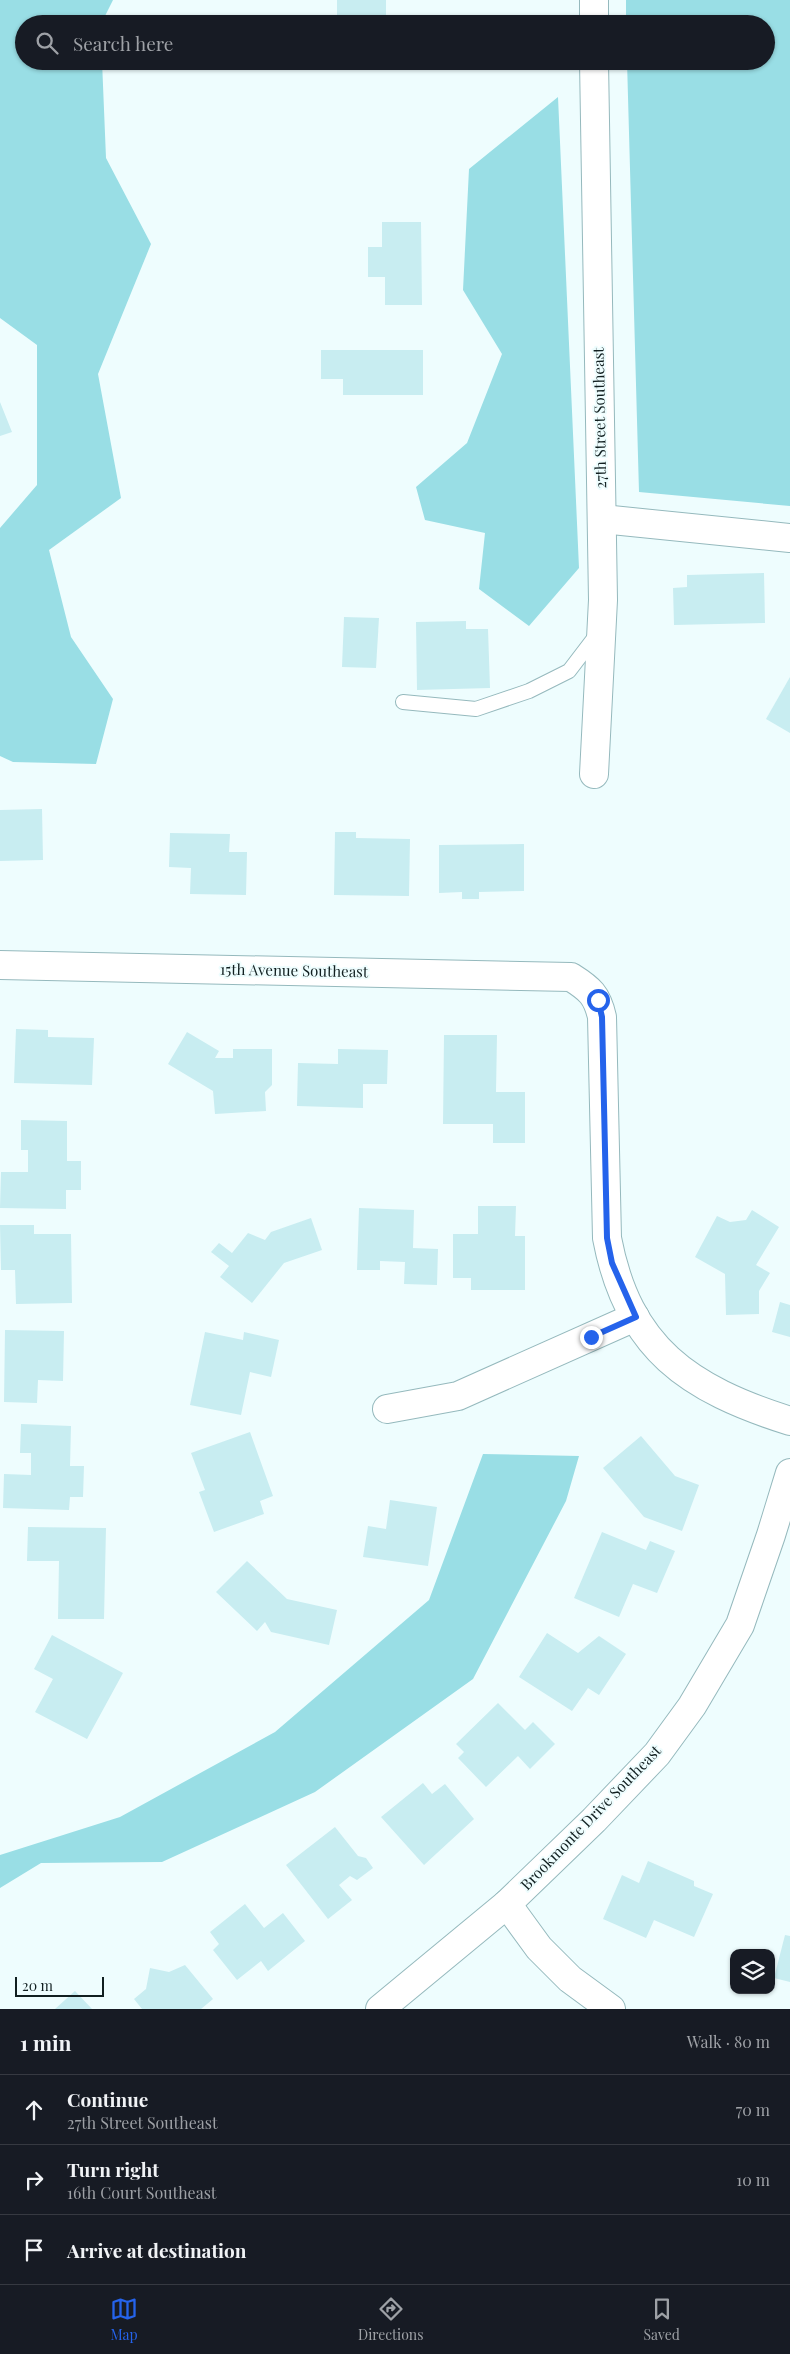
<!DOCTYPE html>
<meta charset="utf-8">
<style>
:root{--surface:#171b24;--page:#20242c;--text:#f1f3f6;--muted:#9ea1a6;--line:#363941;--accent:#2563eb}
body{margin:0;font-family:"Playfair Display",serif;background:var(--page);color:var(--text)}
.controls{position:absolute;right:15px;bottom:15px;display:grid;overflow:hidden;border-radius:10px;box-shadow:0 1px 4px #0004}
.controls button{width:45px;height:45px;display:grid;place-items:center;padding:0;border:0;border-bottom:1px solid var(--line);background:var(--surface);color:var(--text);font:25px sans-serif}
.scale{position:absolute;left:15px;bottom:12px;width:89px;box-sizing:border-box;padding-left:5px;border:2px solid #111f20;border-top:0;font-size:14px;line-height:18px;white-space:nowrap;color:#111f20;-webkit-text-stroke:4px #eefdfe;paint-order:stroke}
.stop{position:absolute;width:15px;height:15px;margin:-11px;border:4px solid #2563eb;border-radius:50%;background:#fff}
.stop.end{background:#2563eb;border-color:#fff;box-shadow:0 1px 5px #0008}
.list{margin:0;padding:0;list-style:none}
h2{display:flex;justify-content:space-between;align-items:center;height:65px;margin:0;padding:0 20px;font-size:21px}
h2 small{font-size:16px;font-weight:400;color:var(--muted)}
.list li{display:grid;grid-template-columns:32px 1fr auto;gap:15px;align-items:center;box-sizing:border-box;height:70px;padding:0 20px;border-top:1px solid var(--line)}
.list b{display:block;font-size:19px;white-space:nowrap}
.list p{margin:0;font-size:16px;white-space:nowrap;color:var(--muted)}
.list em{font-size:16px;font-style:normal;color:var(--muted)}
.icon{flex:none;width:28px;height:28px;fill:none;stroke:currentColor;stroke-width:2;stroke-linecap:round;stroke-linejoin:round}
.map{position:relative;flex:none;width:790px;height:2009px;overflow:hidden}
.search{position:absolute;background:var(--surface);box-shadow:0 1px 4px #0004;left:15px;right:15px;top:15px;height:55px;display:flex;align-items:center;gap:12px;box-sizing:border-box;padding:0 18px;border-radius:28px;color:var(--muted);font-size:19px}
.sheet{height:275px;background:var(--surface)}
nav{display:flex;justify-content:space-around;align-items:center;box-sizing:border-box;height:70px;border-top:1px solid var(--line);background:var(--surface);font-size:14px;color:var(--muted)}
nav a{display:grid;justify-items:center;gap:2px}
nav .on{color:var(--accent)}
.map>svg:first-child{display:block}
</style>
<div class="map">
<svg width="790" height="2009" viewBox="0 0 790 2009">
<rect width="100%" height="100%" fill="#eefdfe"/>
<g fill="#99dee5">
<polygon points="0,0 113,0 101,24 24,24 24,61 102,61 106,158 151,244 98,374 121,498 49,550 71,637 113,699 96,764 13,762 0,756 0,528 37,485 37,345 0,318"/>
<polygon points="626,0 790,0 790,506 639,492 627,61 766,61 766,24 626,24"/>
<polygon points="558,97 579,568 529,626 479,589 485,533 425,520 416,487 467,443 502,354 463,290 469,169"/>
<polygon points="483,1454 579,1456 566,1501 473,1679 315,1792 162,1862 41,1863 0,1888 0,1855 120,1817 275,1732 429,1600"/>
</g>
<g fill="#c8edf1">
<rect x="337" y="0" width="49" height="15"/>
<polygon points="491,61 531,61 531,64 490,64"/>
<polygon points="382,222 421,222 422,305 385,305 385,277 368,277 368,247 382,247"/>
<polygon points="321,350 423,350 423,395 343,395 343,379 321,379"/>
<polygon points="0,402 12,432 0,436"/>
<polygon points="764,573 765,623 674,625 673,588 687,587 687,575"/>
<polygon points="344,617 379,618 376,668 342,667"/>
<polygon points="466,621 466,629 488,629 490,688 417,690 416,622"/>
<polygon points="790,677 790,733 766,719"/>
<polygon points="42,809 43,860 0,861 0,810"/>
<polygon points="335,832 356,832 356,838 410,839 409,896 334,895"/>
<polygon points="170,833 230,834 229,852 247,852 246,895 190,894 191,868 169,867"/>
<polygon points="524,844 524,891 479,892 479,899 462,899 462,892 439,893 439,845"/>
<polygon points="16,1029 48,1030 48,1037 94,1038 92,1085 14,1083"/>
<polygon points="187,1032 219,1051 215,1058 233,1058 233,1049 272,1049 272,1085 265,1092 266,1111 215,1114 213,1091 168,1064"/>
<polygon points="444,1035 497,1035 496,1092 525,1092 525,1143 493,1143 493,1124 443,1124"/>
<polygon points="338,1049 388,1050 387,1084 363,1084 363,1108 297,1106 298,1063 338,1064"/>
<polygon points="21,1120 67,1121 67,1161 81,1161 81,1190 66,1190 66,1209 0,1208 1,1172 28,1172 28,1150 21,1150"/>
<polygon points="478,1206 516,1206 515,1236 525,1236 525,1290 471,1290 471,1278 453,1278 453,1234 478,1234"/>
<polygon points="359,1208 414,1210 413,1248 438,1249 437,1285 404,1284 405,1262 380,1261 380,1270 357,1270"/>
<polygon points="752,1210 779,1227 756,1265 770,1273 759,1291 759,1314 726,1315 725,1274 695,1257 717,1216 730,1222 746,1220"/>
<polygon points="311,1218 322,1250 284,1263 252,1303 220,1277 229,1266 211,1252 219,1243 232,1253 248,1233 265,1240 271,1232"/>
<polygon points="0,1225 34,1225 34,1234 71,1234 72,1303 16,1304 15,1270 1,1270"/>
<polygon points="780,1302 790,1305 790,1337 772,1332"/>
<polygon points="5,1330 64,1331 63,1381 38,1380 37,1403 4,1402"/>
<polygon points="205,1332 243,1340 244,1332 279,1340 271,1377 250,1372 241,1415 190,1405"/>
<polygon points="21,1424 71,1426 70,1466 84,1466 83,1497 70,1497 69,1510 3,1508 4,1474 31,1475 31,1453 20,1453"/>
<polygon points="250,1432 273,1496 260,1501 264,1514 214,1532 199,1492 205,1490 191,1453"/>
<polygon points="641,1436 675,1476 699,1485 682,1531 644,1517 603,1468"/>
<polygon points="390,1500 437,1507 428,1566 363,1557 368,1526 386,1529"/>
<polygon points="28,1527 106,1528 104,1619 58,1619 59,1561 27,1561"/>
<polygon points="602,1532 646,1550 650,1541 675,1551 657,1593 633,1584 619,1617 574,1598"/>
<polygon points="247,1561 287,1599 337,1610 329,1645 271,1632 265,1622 257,1631 216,1592"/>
<polygon points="547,1633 578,1653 599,1636 626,1654 599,1695 588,1688 572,1711 519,1677"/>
<polygon points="52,1635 123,1673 87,1739 35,1712 53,1679 34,1669"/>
<polygon points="498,1703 525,1730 533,1722 555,1744 530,1769 518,1756 486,1787 458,1758 464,1752 456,1744"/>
<polygon points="423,1783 432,1794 445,1784 474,1819 424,1865 381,1817"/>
<polygon points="335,1827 358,1856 366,1858 373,1868 357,1880 350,1876 339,1885 352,1900 328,1919 286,1865"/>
<polygon points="648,1861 694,1881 694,1886 713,1894 694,1937 654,1920 646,1938 603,1919 622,1875 639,1883"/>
<polygon points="245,1904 264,1928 283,1913 305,1941 268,1971 261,1961 237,1980 213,1950 219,1944 210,1932"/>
<polygon points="785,1935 790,1936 790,1982 774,1978"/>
<polygon points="185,1965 213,1999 201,2009 142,2009 134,1999 146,1989 150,1968 169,1972"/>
<polygon points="75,1991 92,2009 55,2009"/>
</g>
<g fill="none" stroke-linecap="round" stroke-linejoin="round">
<defs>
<polyline id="lane" points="403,702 476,709 529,691 569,671 598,633"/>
<g id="street">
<polyline points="594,0 594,24"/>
<polyline points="602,519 790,538"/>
<polyline points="594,774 603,600 594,61"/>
<path d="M0,965L571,977C590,989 597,995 602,1017L607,1238C628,1349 689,1389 790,1421"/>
<polyline points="387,1409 458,1396 635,1317"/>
<polyline points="507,1904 539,1948 570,1979 611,2009"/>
<polyline points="380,2009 507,1904 594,1820 657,1754 692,1706 740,1625 771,1535 790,1473"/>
</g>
</defs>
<use href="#lane" stroke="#95b9bd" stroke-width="16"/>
<use href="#street" stroke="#95b9bd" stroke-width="30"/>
<use href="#lane" stroke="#fff" stroke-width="14"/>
<use href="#street" stroke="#fff" stroke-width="28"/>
</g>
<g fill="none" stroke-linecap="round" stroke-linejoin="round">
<polyline stroke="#2563eb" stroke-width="6" points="591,1337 636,1317 612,1263 607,1238 602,1017 598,1000"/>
</g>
<g text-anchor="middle" stroke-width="4" stroke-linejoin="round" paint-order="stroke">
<g font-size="15" fill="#111f20" stroke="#eefdfe">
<text transform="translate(600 418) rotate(-91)" y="5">27th Street Southeast</text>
<text transform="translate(294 971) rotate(1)" y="5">15th Avenue Southeast</text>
<text transform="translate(591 1818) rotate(-46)" y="5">Brookmonte Drive Southeast</text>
</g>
</g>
</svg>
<div class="controls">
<button><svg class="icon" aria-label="layers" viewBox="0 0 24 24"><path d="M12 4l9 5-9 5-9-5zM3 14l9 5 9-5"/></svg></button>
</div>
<div class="scale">20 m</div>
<div class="stop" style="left:598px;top:1000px"></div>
<div class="stop end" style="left:591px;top:1337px"></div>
<div class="search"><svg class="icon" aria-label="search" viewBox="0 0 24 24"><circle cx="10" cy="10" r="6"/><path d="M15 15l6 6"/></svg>Search here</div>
</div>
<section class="sheet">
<h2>1 min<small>Walk · 80 m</small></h2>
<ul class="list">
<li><svg class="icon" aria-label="ahead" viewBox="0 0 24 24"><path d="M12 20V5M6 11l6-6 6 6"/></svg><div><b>Continue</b><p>27th Street Southeast</p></div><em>70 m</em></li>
<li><svg class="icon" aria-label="right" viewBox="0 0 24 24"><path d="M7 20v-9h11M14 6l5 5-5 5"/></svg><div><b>Turn right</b><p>16th Court Southeast</p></div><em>10 m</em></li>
<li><svg class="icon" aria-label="arrive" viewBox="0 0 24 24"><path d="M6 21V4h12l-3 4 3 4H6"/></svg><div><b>Arrive at destination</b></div></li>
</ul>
</section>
<nav>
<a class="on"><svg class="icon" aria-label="map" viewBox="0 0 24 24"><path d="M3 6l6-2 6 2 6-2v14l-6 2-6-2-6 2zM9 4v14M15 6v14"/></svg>Map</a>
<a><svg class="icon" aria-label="directions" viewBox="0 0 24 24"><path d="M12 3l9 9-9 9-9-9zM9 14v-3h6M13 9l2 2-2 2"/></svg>Directions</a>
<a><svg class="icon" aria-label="saved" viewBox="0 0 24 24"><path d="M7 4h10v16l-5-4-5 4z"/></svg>Saved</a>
</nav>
